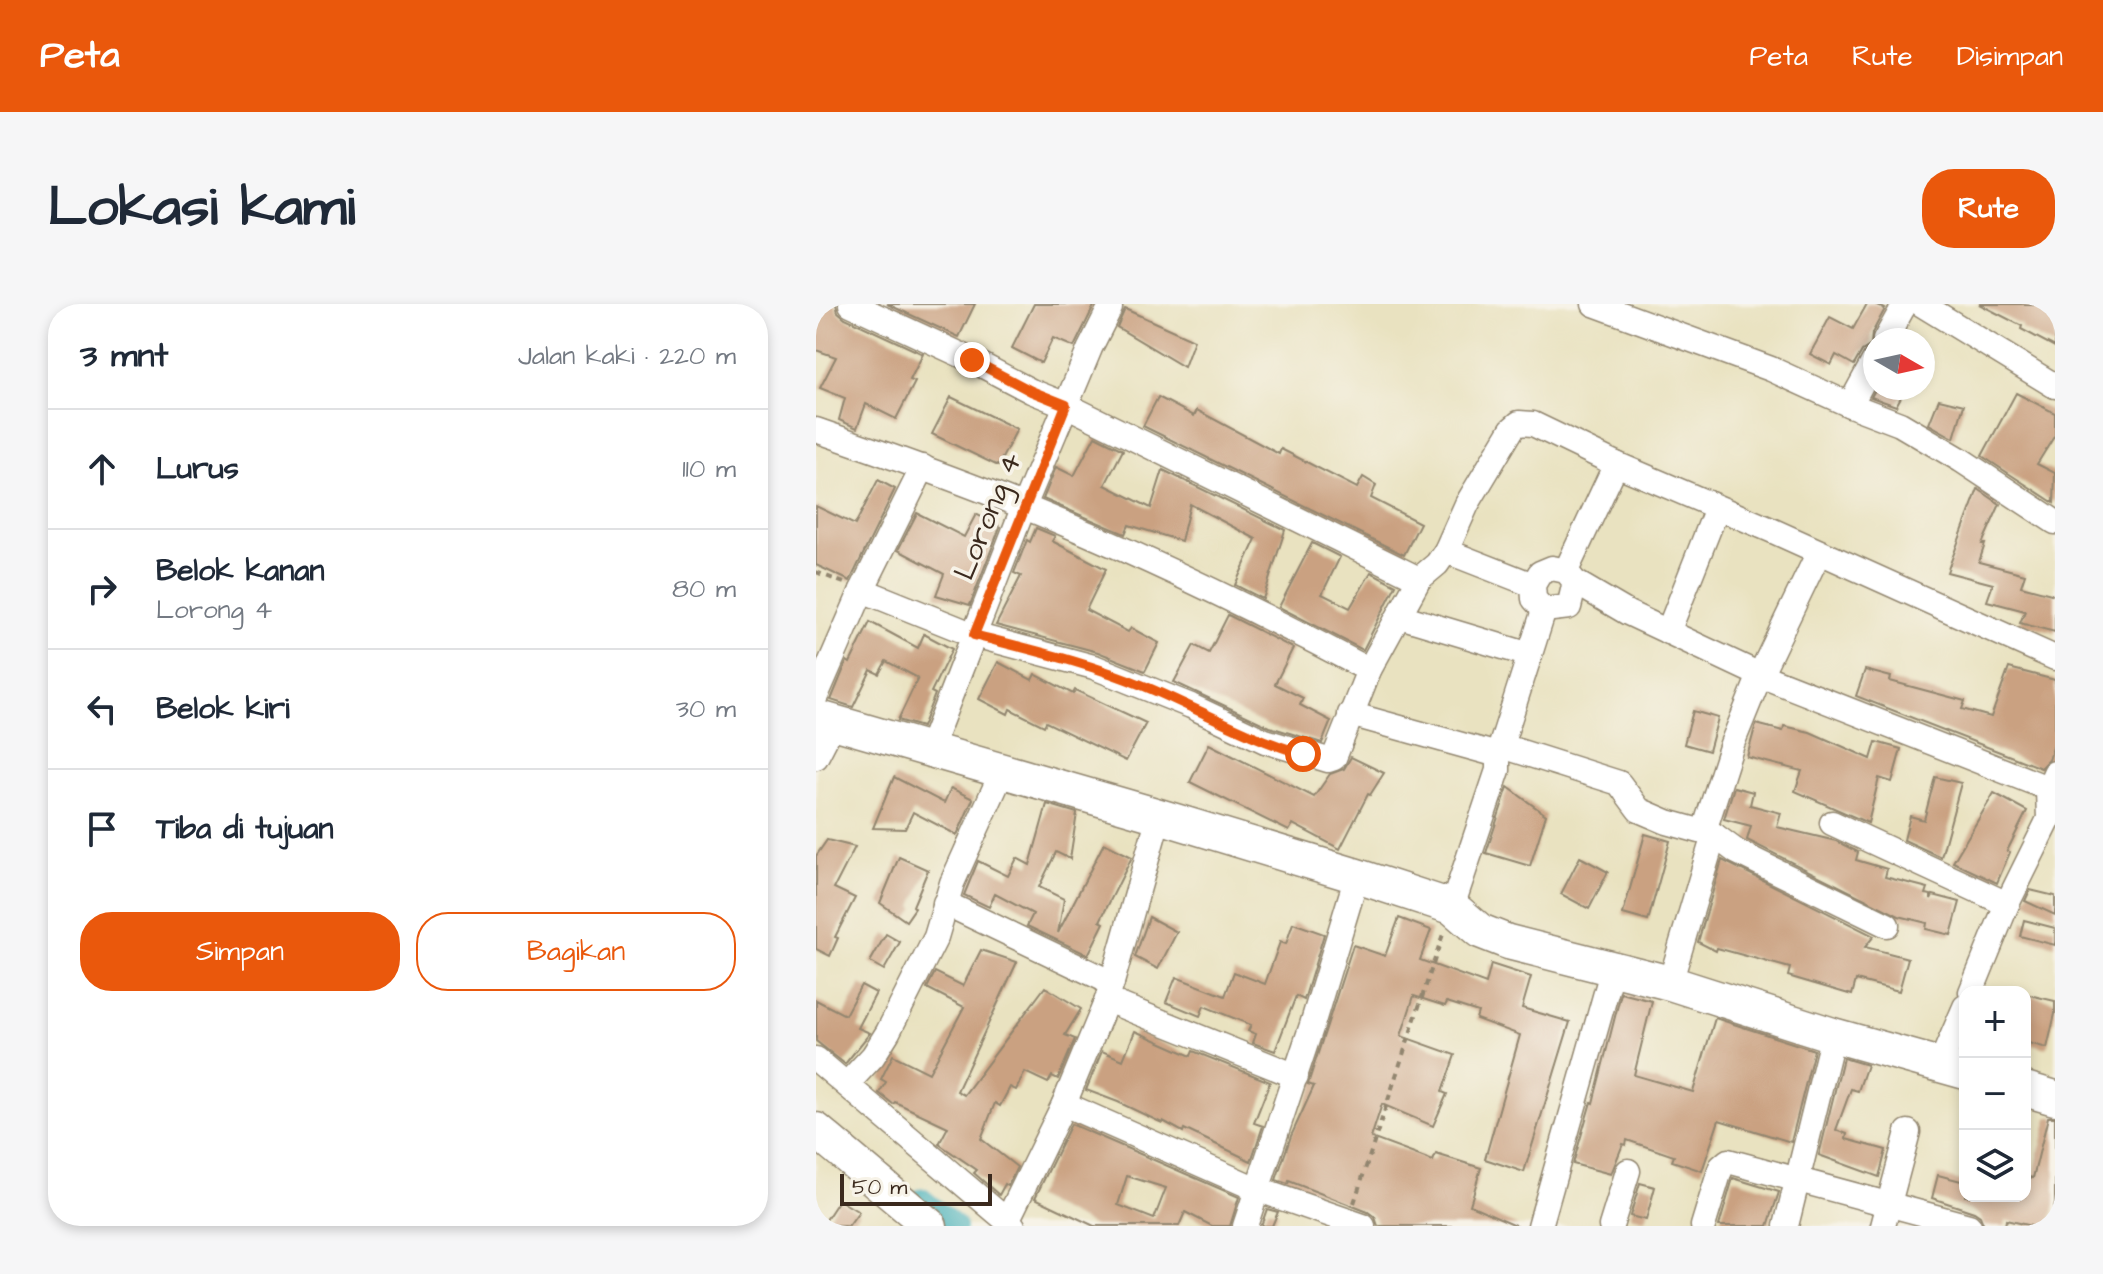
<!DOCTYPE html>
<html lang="id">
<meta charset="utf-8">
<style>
:root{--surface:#fff;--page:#f6f6f7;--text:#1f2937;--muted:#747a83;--line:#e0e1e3;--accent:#ea580c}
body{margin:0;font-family:"Architects Daughter",sans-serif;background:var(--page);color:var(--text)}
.controls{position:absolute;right:24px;bottom:24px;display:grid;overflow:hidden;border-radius:16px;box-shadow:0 4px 12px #0003}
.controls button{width:72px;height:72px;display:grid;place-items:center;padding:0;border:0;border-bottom:2px solid var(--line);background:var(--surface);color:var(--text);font:40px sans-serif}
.compass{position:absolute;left:1047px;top:24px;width:72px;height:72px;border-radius:50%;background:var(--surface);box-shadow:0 4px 12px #0003;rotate:99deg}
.scale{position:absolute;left:24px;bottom:20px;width:152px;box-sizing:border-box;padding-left:8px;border:4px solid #3b2a1e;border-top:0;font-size:22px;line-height:28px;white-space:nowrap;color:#3b2a1e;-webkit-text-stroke:6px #f7f3e8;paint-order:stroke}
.stop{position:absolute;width:24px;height:24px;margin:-18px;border:6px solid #ea580c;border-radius:50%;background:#fff}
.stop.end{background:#ea580c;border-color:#fff;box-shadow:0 2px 8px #0008}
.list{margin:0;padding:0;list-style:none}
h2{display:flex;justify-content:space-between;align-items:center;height:104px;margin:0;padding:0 32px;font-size:34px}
h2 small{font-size:26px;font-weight:400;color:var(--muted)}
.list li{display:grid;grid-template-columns:52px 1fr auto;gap:24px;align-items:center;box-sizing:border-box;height:120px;padding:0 32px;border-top:2px solid var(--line)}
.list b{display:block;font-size:30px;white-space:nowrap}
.list p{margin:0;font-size:26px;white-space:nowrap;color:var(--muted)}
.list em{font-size:26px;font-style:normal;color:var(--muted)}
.actions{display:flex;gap:16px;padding:24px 32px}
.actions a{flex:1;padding:18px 0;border:2px solid var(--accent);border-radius:32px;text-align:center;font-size:28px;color:var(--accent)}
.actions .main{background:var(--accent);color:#fff}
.icon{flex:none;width:44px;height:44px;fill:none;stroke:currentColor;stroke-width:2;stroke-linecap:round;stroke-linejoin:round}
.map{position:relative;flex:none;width:1239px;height:922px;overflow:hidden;border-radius:32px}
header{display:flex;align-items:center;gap:48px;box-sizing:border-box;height:112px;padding:0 40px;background:var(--accent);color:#fff}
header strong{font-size:38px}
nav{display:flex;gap:44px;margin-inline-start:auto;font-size:28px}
.intro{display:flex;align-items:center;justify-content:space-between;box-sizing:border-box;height:192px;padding:0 48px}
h1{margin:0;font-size:56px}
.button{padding:20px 36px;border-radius:32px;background:var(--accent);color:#fff;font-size:28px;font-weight:700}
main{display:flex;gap:48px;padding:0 48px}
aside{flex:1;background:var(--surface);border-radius:32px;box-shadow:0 4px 12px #0003}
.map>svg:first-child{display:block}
</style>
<header>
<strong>Peta</strong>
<nav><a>Peta</a><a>Rute</a><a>Disimpan</a></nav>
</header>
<div class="intro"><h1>Lokasi kami</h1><a class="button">Rute</a></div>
<main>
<aside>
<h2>3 mnt<small>Jalan kaki · 220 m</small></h2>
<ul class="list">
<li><svg class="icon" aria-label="ahead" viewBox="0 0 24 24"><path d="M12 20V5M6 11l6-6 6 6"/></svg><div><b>Lurus</b></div><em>110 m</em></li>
<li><svg class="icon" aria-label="right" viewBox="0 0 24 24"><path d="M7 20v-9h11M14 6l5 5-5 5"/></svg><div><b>Belok kanan</b><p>Lorong 4</p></div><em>80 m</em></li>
<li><svg class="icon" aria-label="left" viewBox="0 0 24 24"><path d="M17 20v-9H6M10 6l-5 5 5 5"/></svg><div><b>Belok kiri</b></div><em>30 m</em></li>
<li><svg class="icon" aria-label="arrive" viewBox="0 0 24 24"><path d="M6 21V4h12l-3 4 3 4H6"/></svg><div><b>Tiba di tujuan</b></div></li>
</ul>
<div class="actions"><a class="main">Simpan</a><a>Bagikan</a></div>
</aside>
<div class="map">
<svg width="1239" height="922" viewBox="0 0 1239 922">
<rect width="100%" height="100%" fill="#f7f3e8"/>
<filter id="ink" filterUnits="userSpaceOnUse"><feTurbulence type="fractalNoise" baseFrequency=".0125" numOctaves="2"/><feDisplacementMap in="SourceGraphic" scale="16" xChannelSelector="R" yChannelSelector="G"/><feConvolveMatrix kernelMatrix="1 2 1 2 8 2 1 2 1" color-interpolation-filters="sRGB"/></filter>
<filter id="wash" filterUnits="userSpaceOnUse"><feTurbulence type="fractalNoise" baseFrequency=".006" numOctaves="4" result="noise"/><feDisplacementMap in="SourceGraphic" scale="32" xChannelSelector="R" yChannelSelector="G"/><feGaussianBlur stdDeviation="1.8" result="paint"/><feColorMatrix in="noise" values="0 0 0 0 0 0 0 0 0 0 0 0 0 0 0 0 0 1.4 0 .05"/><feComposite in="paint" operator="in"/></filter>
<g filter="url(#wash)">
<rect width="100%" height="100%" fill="#e9e2c0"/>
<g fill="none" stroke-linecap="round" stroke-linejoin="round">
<polyline stroke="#3dadb8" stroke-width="22" points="106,895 139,922"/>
</g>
<g id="blocks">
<g fill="#caa181" fill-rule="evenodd">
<polygon points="0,0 20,0 22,8 29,14 107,50 94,76 99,78 80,115 50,100 41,124 23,116 29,94 4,84 20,53 0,46"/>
<polygon points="71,0 159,0 143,33"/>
<polygon points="218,0 279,0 258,43 237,34 225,59 196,44"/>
<polygon points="1051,0 1059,0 1069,5 1056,29 1055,41 1046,47 1038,61 1020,51 1015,61 994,50 1014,13 1037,25"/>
<polygon points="1163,0 1239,0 1239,43 1205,25 1206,22"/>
<polygon points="309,5 378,36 368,63 301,23"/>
<polygon points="1060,84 1090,84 1080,102 1055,93"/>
<polygon points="1200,89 1239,109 1239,131 1221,160 1239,169 1238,199 1166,152"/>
<polygon points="135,93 201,125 182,162 116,130"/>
<polygon points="342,93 378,112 381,106 463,150 465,145 541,184 547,173 560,181 555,194 604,219 588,251 327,122"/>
<polygon points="1123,95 1148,101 1138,134 1113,120"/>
<polygon points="279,132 307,146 289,181 335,204 347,166 469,226 447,295 419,281 440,235 374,200 365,237 313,221 309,230 227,195 240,163 258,172"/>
<polygon points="62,176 79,185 34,277 0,261 0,202 39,221"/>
<polygon points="1162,185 1184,200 1166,240 1169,240 1163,258 1209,270 1205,282 1239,291 1239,328 1204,319 1209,307 1171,297 1177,280 1131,268"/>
<polygon points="101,209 148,233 160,210 184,223 154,301 120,291 128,270 82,246"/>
<polygon points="220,224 239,232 236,237 290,265 270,306 312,328 315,324 343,339 329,367 282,348 180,321 205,272 198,269 211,236 214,238"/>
<polygon points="496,239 524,253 506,290 534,304 555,268 580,281 547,346 463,303"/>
<polygon points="412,311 477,344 459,380 487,394 484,401 515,417 506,439 454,423 358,378 378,341 393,349"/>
<polygon points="54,318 102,344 108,330 136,345 115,388 119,390 106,423 82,416 102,374 70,357 63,370 55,366 37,403 15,396 31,357 34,359"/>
<polygon points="182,358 216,376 219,370 257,390 259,386 330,419 310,457 230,418 228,422 194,405 192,410 163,395"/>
<polygon points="1193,364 1239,376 1239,437 1233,456 1225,464 1040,392 1049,366 1075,373 1074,377 1149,397 1146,405 1175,413"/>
<polygon points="877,407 902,414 893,447 868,440"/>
<polygon points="940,420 967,427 968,422 994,428 1055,455 1060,438 1085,445 1076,478 1063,474 1052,519 979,487 986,467 931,453"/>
<polygon points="393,440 498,493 514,470 528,465 535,453 568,469 554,491 552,490 524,545 477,520 473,527 374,478"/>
<polygon points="78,473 128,499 135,484 157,495 141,531 97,508 89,525 57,524"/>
<polygon points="1119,473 1145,479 1125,553 1088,536 1094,512 1108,516"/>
<polygon points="692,483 730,511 714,562 670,549"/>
<polygon points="918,483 937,488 934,501 965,509 961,523 1020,537 1042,548 1040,556 1071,565 1069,573 1112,584 1110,590 1115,591 1115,595 1117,591 1144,598 1135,631 1110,625 1111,619 1083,612 931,536 935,522 908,515"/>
<polygon points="1178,489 1211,507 1191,547 1194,548 1181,579 1137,558"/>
<polygon points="231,500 261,509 254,555 240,548 223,583 248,595 242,629 288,539 316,553 284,617 288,619 272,651 211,622 217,610 179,590 173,603 148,591 162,557 192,572 201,554 214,561"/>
<polygon points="829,530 854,537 832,617 807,610"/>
<polygon points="11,536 39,543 18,584 39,594 19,633 22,634 14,652 0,645 0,552"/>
<polygon points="83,553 112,566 97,602 99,604 90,617 64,599"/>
<polygon points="764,553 792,568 773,605 745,590"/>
<polygon points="906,556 1058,632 1049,643 1092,654 1083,687 1040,676 1036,691 972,672 974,664 901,644 900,647 882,638"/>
<polygon points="1214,586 1239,592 1239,611 1209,597"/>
<polygon points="333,613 361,628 342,665 319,653"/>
<polygon points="583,614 615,626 604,656 670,680 675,660 715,673 706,704 754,718 708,868 669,855 704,731 660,715 662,708 631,698 629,702 598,692 585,732 639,751 626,788 631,790 617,822 566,800 555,834 617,857 620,850 665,864 654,901 702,922 562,922 559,913 552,908 473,877 472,880 460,876 475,832 498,782 492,780 537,641 569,652"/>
<polygon points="1208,616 1239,624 1239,641 1204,632"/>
<polygon points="477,619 508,630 488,696 480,692 459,747 437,739 440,730 432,727 435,721 388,702 384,712 350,698 360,673 409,692 418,668 449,680 464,638 470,640"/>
<polygon points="70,630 84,638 68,666 54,658"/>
<polygon points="165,646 201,658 141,787 148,791 229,683 265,705 249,731 259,735 242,775 236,772 232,779 209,768 200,786 194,783 184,802 179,799 165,835 201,863 192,882 189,880 183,891 158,869 161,866 123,840 132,823 79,798 77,800 63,789 70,778 65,775 77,751 113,769 148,703 111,684 119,668 147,682"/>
<polygon points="45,681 60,689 42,724 54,729 29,760 0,737 0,696 29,711"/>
<polygon points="805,689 836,697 818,771 877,788 899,714 998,746 975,838 903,816 886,867 856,857 858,852 811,836 810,841 807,840 795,870 757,860 775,798 777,799"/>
<polygon points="1209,690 1239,697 1239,710 1231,744 1209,738"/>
<polygon points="319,727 375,752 377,747 454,778 438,819 447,822 435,857 368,825 367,828 347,817 346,819 302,798 270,786 286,747 307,756"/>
<polygon points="1027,754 1051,761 1042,787 1035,785 1020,826 1031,830 1030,835 1070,846 1063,873 1003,851"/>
<polygon points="1232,813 1239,813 1239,900 1234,922 1215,922 1190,916 1189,922 1168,922 1164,912 1158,908 1116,894 1122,871 1149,878 1149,892 1209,892 1209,872 1217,874"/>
<path d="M255,820L423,893L414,922H396L369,908L363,922H278L219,894ZM311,872L350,884L338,915L302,901Z"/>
<polygon points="917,874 963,888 952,922 903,922"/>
<polygon points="824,879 839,883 830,916 814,912"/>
<polygon points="23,896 43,908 33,922 6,922"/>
<polygon points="451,905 462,908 456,922 445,922"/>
</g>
</g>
</g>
<g filter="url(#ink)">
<use href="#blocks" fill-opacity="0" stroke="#92866f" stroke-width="2"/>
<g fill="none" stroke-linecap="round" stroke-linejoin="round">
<defs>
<g id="street">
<polyline points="35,0 156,56 215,87 250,101 603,275"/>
<polyline points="778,0 955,65 1034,101 1084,120 1145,156 1239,218"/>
<polyline points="1105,0 1239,82"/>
<polyline points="1069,36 1089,0"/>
<polyline points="1034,101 1059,55"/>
<path d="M0,126C69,150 138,174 206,202C324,250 440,306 553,366"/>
<polyline points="630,247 717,281"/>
<polyline points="750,267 800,160 955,226 1239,354"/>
<polyline points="759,278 753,303 728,306 718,295 717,281 724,269 736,264 750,267 759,278 812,309 944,371 1239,487"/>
<polyline points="46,286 158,331 278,363 375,402 449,437 512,456 518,454 553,366 603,275 621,260 630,247 651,200 696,125 703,119 717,120 800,160"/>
<polyline points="584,312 714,351"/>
<polyline points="852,328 901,204"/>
<polyline points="0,392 46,286 107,163"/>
<polyline points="534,410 682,451"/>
<polyline points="686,442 803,479 823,506 851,518 898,531 921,548 1071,621"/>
<polyline points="113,447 208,202 274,44 294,4"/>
<polyline points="0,453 18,418"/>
<polyline points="1016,519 1191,600"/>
<polyline points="888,527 916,440 944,371 1003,248"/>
<polyline points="129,599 296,679"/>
<polyline points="636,603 682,466 682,451 728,306"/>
<polyline points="854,679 898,531"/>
<polyline points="1155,688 1191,600 1233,515 1232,485 1239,469"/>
<polyline points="291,696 480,772"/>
<polyline points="0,755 197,922"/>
<polyline points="1124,761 1149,703"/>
<polyline points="31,780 57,752 72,728 120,633 136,579 187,466"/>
<polyline points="248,800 443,886 547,922"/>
<polyline points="191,917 248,800 291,696 343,512"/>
<polyline points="429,922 496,721 541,572"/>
<polyline points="724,922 797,664"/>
<polyline points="795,922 812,867"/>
<polyline points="887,922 905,863 912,857 1153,922"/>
<polyline points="970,922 1017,731"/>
<polyline points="1067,922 1092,828"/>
</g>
<g id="secondary">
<polyline points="0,413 343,512 541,572 636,603 664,627 692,638 854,679 1017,731 1149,768"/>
<polyline points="1209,785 1239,794"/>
<polyline points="0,826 114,922"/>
</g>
</defs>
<use href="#street" stroke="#92866f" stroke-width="27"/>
<use href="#secondary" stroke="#92866f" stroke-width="37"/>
<g stroke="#92866f" stroke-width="4" stroke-dasharray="6 6" stroke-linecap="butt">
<polyline points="0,268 28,279"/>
<polyline points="538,899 627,630"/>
</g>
<use href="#street" stroke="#fff" stroke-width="24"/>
<use href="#secondary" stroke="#fff" stroke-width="34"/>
</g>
</g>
<g fill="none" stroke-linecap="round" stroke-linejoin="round" filter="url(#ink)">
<path stroke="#ea580c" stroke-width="10" d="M156,56L215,87L250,101L158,331C216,346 273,359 328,382C381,404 432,434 487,450"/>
</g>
<g text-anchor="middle" stroke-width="7" stroke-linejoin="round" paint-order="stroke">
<g font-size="30" fill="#3b2a1e" stroke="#f7f3e8">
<text transform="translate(171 212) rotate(-68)" y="10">Lorong 4</text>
</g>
</g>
</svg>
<div class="controls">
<button>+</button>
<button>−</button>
<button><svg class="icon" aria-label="layers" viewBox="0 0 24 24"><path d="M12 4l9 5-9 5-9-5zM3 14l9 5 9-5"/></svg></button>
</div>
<svg class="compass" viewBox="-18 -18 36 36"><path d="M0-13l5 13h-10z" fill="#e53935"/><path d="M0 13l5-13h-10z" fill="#747a83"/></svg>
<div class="scale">50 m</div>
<div class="stop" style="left:487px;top:450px"></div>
<div class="stop end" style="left:156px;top:56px"></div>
</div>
</main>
